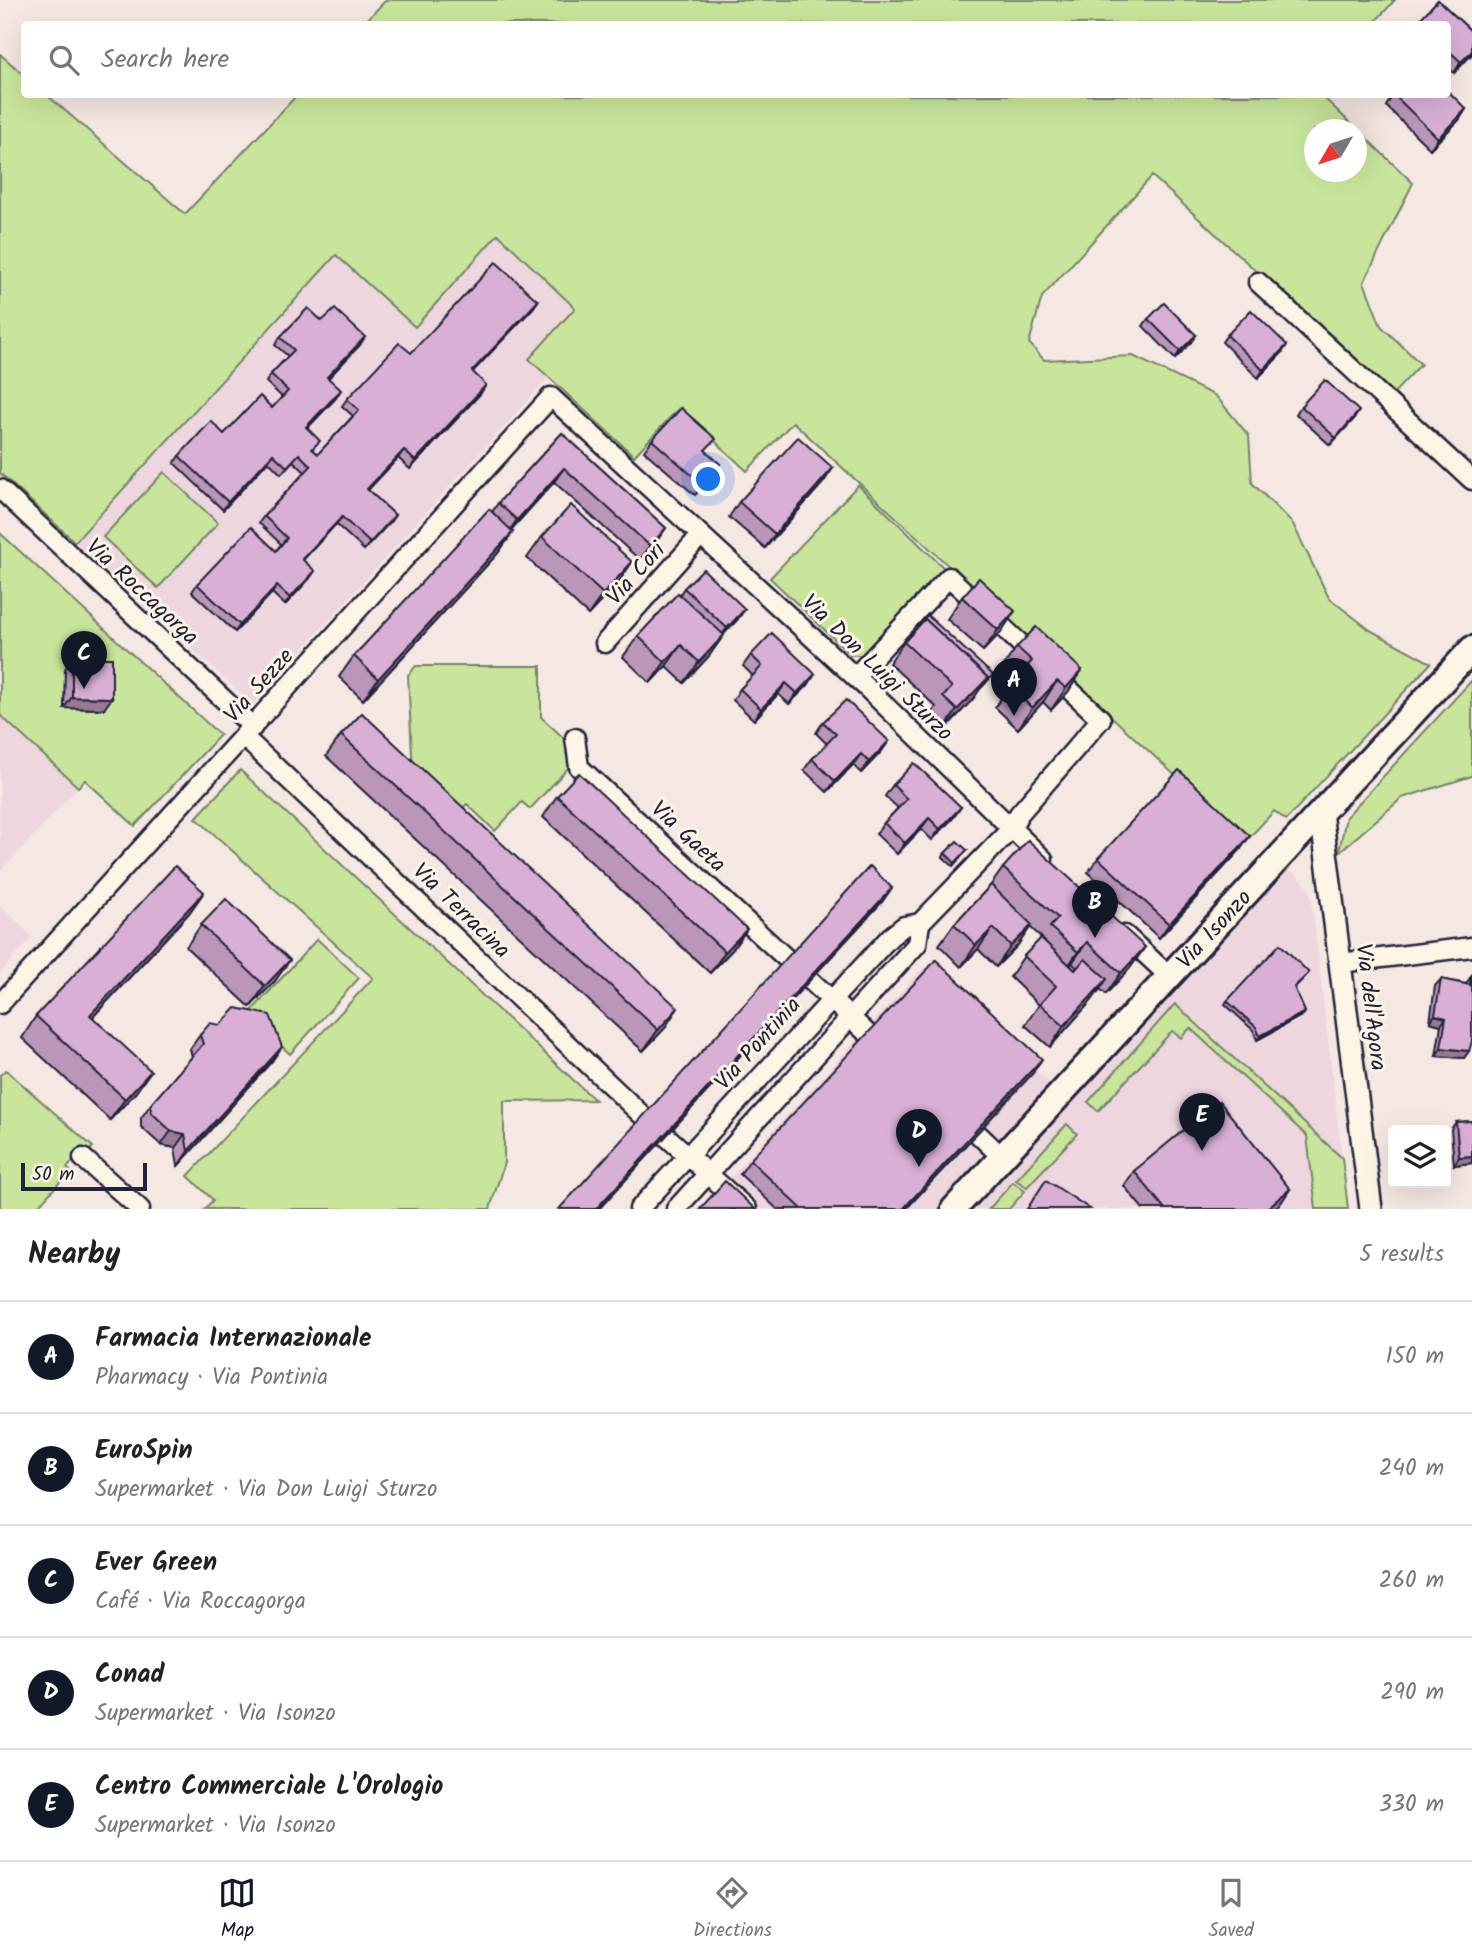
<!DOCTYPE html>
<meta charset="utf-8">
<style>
:root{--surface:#fff;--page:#f2f2f2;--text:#222;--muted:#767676;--line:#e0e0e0;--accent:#111827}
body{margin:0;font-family:Kalam,sans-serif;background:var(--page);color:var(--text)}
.controls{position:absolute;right:21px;bottom:21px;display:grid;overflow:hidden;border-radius:7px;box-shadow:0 7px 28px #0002}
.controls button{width:63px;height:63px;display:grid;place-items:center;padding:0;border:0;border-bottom:2px solid var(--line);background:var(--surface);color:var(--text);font:35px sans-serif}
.compass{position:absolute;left:1304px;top:119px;width:63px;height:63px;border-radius:50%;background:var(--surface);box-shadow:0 7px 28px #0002;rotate:231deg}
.scale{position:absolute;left:21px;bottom:18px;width:126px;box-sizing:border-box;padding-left:7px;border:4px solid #22223b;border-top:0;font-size:19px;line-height:24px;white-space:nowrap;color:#22223b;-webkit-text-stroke:5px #fcf5e5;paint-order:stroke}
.you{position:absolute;left:709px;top:480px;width:24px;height:24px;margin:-18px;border:5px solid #fff;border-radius:50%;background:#1a73e8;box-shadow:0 0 0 10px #1a73e833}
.badge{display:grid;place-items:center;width:46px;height:46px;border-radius:50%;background:var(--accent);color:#fff;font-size:23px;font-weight:700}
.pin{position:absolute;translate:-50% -58px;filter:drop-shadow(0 2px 4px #0008)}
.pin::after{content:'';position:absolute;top:37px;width:24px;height:21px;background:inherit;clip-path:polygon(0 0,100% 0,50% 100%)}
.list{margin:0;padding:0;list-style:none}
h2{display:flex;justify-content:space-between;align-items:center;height:91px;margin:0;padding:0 28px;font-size:30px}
h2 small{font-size:23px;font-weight:400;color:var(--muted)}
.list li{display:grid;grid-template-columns:46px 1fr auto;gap:21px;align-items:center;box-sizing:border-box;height:112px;padding:0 28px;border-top:2px solid var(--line)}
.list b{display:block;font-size:26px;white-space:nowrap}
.list p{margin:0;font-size:23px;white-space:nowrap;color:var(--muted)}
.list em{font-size:23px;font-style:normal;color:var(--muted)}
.icon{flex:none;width:38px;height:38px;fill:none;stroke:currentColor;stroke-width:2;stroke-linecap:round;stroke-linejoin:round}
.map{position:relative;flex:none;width:1472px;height:1209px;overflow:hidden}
.search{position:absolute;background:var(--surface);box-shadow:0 7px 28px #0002;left:21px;right:21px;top:21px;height:77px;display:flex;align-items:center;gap:18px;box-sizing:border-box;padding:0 24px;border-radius:7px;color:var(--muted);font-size:26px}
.sheet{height:651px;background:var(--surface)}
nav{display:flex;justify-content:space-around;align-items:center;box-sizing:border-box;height:98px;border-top:2px solid var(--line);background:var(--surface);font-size:19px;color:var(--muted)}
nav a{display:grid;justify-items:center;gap:4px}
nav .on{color:var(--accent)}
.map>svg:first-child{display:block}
</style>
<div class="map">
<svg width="1472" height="1209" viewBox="0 0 1472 1209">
<rect width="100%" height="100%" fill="#f5e7e2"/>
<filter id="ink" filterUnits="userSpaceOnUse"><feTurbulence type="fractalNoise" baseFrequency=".0143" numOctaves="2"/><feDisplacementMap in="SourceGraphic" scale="14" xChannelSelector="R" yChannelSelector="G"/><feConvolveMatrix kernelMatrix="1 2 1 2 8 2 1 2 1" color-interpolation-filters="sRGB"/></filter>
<g filter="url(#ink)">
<g fill="#edd6de">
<polygon points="498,234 575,308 529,358 549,377 253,704 75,542 337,255 415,327"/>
<polygon points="0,715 78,787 0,872"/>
<polygon points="1264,858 1297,875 1310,889 1348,1209 701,1209 924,967 1053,1086"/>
<polygon points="0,906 33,937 0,973"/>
</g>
<g fill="#c9e59c" stroke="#76846c" stroke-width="2" fill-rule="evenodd">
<polygon points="386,0 1395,0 1373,24 363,24"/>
<path d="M0,54L24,75V94L47,95L185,214L297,95H1321L1413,183L1364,282L1381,326L1421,364L1392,395L1152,176L1042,297L1029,343L1044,360L1133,356L1216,396L1249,436L1252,483L1293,524L1329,598L1370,630L1431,663L1286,820L1274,811L1246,841L793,422L747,471L679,408L634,456L529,359L575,308L498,234L415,327L336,255L75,542L0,473ZM1314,130H1356V172H1314Z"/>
<polygon points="164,472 218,523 158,588 103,537"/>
<polygon points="858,485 945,569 862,655 851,655 770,578"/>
<polygon points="0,533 220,735 135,826 85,780 78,787 0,715"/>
<polygon points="416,666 541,666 541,717 566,740 570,766 530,809 522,802 495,831 467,804 456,815 414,793 408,675"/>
<polygon points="1472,680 1472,776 1402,798 1339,852 1346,817"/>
<polygon points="240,770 595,1100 504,1101 504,1163 490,1209 205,1209 213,1200 188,1176 373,978 196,818"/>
<polygon points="317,939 359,978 290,1054 248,1015"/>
<polygon points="1175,1004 1342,1158 1348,1209 1316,1209 1307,1136 1190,1028 1181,1038 1172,1031 1098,1111 1088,1102"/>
<polygon points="6,1070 93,1147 89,1151 84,1148 67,1168 70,1171 40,1204 44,1209 0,1209 0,1075"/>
<polygon points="1067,1124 1077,1134 1027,1187 1016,1180"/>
<polygon points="1013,1182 1025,1191 1009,1209 989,1209"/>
</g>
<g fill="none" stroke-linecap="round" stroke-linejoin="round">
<defs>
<g id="minor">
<polyline points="1258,282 1472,480"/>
<polyline points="0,489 253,727"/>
<polyline points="605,643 701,535"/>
<polyline points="244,737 645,1118"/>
<polyline points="575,738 579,767 788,960"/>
<polyline points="1125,935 1169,976"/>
<polyline points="1340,963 1472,947"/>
<polyline points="810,980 867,1033"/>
<polyline points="0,1004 551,397 866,687 1043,859"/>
<polyline points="979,1135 1002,1157"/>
<polyline points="666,1136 747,1209"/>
<polyline points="83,1158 140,1209"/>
<polyline points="639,1209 890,937 904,926 920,923 1011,829 1019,814 1101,719 949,577 855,677"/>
<polyline points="676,1209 917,944 920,923"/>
</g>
<polyline id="tertiary" points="1321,812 1371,1209"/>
<g id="secondary">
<path id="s1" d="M954,1209L1472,649"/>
</g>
</defs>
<use href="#minor" stroke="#22223b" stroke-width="23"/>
<use href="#tertiary" stroke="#22223b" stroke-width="26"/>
<use href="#secondary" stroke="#22223b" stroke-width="30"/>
<use href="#minor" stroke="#fcf5e5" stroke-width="18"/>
<use href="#tertiary" stroke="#fcf5e5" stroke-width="21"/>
<use href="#secondary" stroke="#fcf5e5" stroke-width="24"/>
</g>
<g fill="#bb96b8" stroke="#22223b" stroke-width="2" fill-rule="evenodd">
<polygon points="1438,0 1472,32 1472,54 1454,73 1447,67 1447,24 1416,24"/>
<polygon points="1394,94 1466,109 1459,120 1430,149 1386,106"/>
<polygon points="538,301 533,308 472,372 481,393 410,469 398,458 368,490 395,515 390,522 364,550 336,524 303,560 310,578 285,605 272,593 235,632 192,592 197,584 276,551 281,544 259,523 264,516 305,472 293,461 281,474 268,461 223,510 174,463 179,456 224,434 272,408 282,397 266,382 271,374 288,356 275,345 280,337 322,321 360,345 328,378 336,398 307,428 313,450 318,454 353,416 342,406 347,399 411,353"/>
<polygon points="1148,319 1196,335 1191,342 1175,359 1143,326"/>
<polygon points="1227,335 1282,353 1258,378 1222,342"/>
<polygon points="1301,406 1354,419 1330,445 1296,414"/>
<polygon points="562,433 666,528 656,542 640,560 554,482 511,530 513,532 498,553 363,700 339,677 354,656 492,512 498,503"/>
<polygon points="652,440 706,451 720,464 713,475 695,495 644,451"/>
<polygon points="833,468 823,483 765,548 729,517 739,502"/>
<polygon points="542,537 632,562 618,583 588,615 527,558"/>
<polygon points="684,588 745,609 737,620 723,635 709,656 684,683 666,666 650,683 623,657 638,636 680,594"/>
<polygon points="962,597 1001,632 983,651 947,619"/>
<polygon points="916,628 993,675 979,690 973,699 942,732 928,718 936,707 889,663 904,642"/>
<polygon points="1017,647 1082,670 1068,692 1051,710 1043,702 1018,729 995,707 1009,686 1015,680 1002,668"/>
<polygon points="751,655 815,674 808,685 789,704 778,694 754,720 733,700 740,689 753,676 743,666"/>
<polygon points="72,658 104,709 64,708 65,669"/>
<polygon points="823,722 889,741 881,752 861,773 853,765 827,792 804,770 812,759 827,744 816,733"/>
<polygon points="341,735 664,1029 643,1051 326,756"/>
<polygon points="893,785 961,807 953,818 932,840 921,829 897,854 876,834 884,823 898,808 885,796"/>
<polygon points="557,796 747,929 732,950 710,973 543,817"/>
<polygon points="967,850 953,866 943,857 945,853"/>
<polygon points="1240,850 1159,938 1088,872 1098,858"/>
<path d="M1003,868L1145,947L1130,968L1106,994L1100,989L1092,1000L1050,1047L1025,1025L1039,1005L1010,977L1024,956L1042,938L1030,927L1017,946L996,967L978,949L961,967L939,945L954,924L990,886ZM1072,963L1077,968L1075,970L1070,965Z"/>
<polygon points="204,892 189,913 93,1017 136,1092 110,1120 22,1038 36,1016"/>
<polygon points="201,925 275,981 250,1007 186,947"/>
<polygon points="1306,976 1294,988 1305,1012 1303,1015 1257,1040 1253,1030 1225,1004 1227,1001"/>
<polygon points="1471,976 1469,1051 1464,1058 1436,1056 1441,1025 1430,1022 1435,986 1441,979 1466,984"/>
<polygon points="200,1035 272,1061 178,1166 175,1148 161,1145 141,1127 141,1118 151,1104 192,1057 190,1049"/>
<polygon points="1032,1074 906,1209 777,1209 740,1174 750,1160"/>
<polygon points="1472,1121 1472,1163 1454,1165 1451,1129 1456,1122"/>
<polygon points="1134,1171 1290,1189 1280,1204 1273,1209 1143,1209 1124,1186"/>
</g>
<g fill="#987a96" stroke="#22223b" stroke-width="2">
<polygon points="1472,51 1472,54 1454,73 1461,62"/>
<polygon points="1466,109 1459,120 1430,149 1438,138"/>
<polygon points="538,301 533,308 466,379 472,371"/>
<polygon points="1196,335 1191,342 1175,359 1180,351"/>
<polygon points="365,337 360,345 322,385 327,377"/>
<polygon points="1287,345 1282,353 1258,378 1263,370"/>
<polygon points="486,385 481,393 410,469 415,461"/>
<polygon points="341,390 336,398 301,435 306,427"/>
<polygon points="1359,411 1354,419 1330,445 1336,438"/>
<polygon points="404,450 398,458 362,496 367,489"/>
<polygon points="273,454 268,461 223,510 228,502"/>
<polygon points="720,464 713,475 695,495 702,484"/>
<polygon points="564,468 554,482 507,534 517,520"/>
<polygon points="833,468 823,483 765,548 775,534"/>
<polygon points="395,515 390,522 364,550 370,543"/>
<polygon points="342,517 336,524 297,566 302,559"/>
<polygon points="666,528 656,542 640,560 650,546"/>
<polygon points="513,532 498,553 363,700 378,679"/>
<polygon points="632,562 618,583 588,615 603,594"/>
<polygon points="315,571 310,578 285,605 290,598"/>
<polygon points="277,586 272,593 235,632 240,625"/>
<polygon points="745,609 737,620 719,639 727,628"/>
<polygon points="1015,611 1001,632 983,651 998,630"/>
<polygon points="724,635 709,656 684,683 699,662"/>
<polygon points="681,645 666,666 650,683 665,662"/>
<polygon points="1082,670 1068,692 1051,710 1066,688"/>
<polygon points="815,674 808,685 789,704 797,693"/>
<polygon points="988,678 973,699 942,732 957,710"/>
<polygon points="1057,681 1043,702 1018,729 1032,708"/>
<polygon points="786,683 778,694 754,720 761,709"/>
<polygon points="72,697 112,698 104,709 64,708"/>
<polygon points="889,741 881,752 861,773 869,762"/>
<polygon points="861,754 853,765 827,792 835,781"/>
<polygon points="961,807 953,818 932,840 940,829"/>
<polygon points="929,818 921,829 897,854 905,843"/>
<polygon points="1250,836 1240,850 1159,938 1169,924"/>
<polygon points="892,888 882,902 599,1209 596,1209"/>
<polygon points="204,892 189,913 75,1036 90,1015"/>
<polygon points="1032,925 1017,946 996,967 1011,946"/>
<polygon points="993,928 978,949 961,967 976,945"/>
<polygon points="747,929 732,950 710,973 725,952"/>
<polygon points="1087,942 1072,963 1063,973 1078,952"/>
<polygon points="1145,947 1130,968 1106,994 1121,973"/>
<polygon points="290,960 275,981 250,1007 265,986"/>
<polygon points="1107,979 1092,1000 1050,1047 1064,1026"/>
<polygon points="678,1008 664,1029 643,1051 658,1030"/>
<polygon points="1305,1012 1303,1015 1257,1040 1260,1036"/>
<polygon points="1435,1015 1446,1018 1441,1025 1430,1022"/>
<polygon points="282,1047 272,1061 178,1166 188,1151"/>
<polygon points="1441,1048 1469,1051 1464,1058 1436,1056"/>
<polygon points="1042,1059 1032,1074 906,1209 903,1209"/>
<polygon points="151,1071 136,1092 110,1120 125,1099"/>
<polygon points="171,1131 185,1134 175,1148 161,1145"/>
<polygon points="1472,1156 1472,1163 1454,1165 1459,1157"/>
<polygon points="1290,1189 1280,1204 1273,1209 1266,1209"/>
</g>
<g fill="#d9afd6" stroke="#22223b" stroke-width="2">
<polygon points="1438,0 1472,32 1472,51 1461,62 1447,49 1447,24 1422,24 1418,21"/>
<polygon points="1447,90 1466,109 1438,138 1394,95 1447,94"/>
<polygon points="496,262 538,301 472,371 486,385 415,461 404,450 367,489 395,515 370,543 342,517 302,559 315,571 290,598 277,586 240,625 197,584 251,527 276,551 287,538 264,516 311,466 299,454 287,467 273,454 228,502 179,456 211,421 224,434 260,396 272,408 288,391 271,374 294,350 280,337 308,308 322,321 335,309 365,337 327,377 341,390 306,427 320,441 312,449 318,454 359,410 347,399 399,343 411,353"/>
<polygon points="1164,303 1196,335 1180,351 1148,319"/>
<polygon points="1251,310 1287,345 1263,370 1227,335"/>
<polygon points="1325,380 1359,411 1336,438 1301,406"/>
<polygon points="681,408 716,439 705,450 720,464 702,484 652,440"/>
<polygon points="562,433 666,528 650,546 564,468 517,520 498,503"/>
<polygon points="798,437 833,468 775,534 739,502"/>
<polygon points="571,505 632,562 603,594 542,537"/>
<polygon points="489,509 513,532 378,679 354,656"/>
<polygon points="703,569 745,609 727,628 684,588"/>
<polygon points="979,578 1015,611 998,630 962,597"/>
<polygon points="678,593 724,635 699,662 681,645 665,662 638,636"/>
<polygon points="927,615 993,675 982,687 988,678 925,619 916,628"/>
<polygon points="925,619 988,678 957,710 943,697 952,687 904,642"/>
<polygon points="1036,627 1082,670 1066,688 1057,681 1032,708 1009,686 1032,661 1017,647"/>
<polygon points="772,633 815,674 797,693 786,683 761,709 740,689 762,666 751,655"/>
<polygon points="72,658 112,658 112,698 72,697"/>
<polygon points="846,700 889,741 869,762 861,754 835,781 812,759 836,734 823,722"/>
<polygon points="362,713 678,1008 658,1030 341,735"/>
<polygon points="914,763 961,807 940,829 929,818 905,843 884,823 907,799 893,785"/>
<polygon points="1179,770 1250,836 1169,924 1098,858"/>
<polygon points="579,773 747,929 725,952 557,796"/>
<polygon points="1028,840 1145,947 1121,973 1087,942 1078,952 1050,927 1058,918 1003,868"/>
<polygon points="957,841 967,850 955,863 945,853"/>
<polygon points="175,866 204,892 90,1015 151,1071 125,1099 36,1016"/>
<polygon points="870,866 892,888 596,1209 559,1209"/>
<polygon points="991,885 1032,925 1011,946 993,928 976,945 954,924"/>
<polygon points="226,899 290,960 265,986 201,925"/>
<polygon points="1041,938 1075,970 1085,959 1107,979 1064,1026 1040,1004 1056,986 1024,956"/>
<polygon points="1280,944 1309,973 1294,987 1305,1012 1260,1036 1256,1027 1227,1001"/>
<polygon points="936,960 1042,1059 903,1209 802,1209 750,1160"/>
<polygon points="1471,976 1472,976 1472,1041 1469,1051 1441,1048 1446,1018 1435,1015 1441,979 1470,985"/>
<polygon points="236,1008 270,1015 282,1047 188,1151 185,1134 171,1131 151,1112 151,1104 203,1044 200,1035 210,1023 220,1025"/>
<polygon points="1219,1101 1290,1189 1266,1209 1165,1209 1134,1171"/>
<polygon points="1472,1121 1472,1156 1459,1157 1456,1122"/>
<polygon points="1046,1180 1090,1209 1027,1209"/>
<polygon points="725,1181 755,1209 700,1209"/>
</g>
</g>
<g text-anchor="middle" stroke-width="6" stroke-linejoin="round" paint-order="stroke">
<g font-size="23" fill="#22223b" stroke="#fcf5e5">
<text transform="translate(635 573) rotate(-48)" y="8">Via Cori</text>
<text transform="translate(143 591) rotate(43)" y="8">Via Roccagorga</text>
<text transform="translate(878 667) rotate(44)" y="8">Via Don Luigi Sturzo</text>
<text transform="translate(258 685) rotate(-48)" y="8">Via Sezze</text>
<text transform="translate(689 836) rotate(43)" y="8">Via Gaeta</text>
<text transform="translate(462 910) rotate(44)" y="8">Via Terracina</text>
<text dy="8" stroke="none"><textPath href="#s1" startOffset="382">Via Isonzo</textPath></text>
<text transform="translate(1372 1007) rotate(83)" y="8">Via dell'Agora</text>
<text transform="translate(757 1043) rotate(-48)" y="8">Via Pontinia</text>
</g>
</g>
</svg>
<div class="controls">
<button><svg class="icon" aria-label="layers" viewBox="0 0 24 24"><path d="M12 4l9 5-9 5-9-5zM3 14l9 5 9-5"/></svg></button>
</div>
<svg class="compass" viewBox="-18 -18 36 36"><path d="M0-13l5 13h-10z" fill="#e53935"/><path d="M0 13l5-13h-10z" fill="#767676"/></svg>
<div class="scale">50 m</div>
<div class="you"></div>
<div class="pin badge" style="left:1014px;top:716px">A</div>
<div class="pin badge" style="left:1095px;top:938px">B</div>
<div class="pin badge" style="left:84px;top:689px">C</div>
<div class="pin badge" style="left:919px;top:1167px">D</div>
<div class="pin badge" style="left:1202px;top:1151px">E</div>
<div class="search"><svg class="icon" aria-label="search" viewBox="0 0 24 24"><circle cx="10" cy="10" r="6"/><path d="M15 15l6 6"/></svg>Search here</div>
</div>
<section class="sheet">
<h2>Nearby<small>5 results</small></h2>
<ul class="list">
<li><span class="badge">A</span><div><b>Farmacia Internazionale</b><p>Pharmacy · Via Pontinia</p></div><em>150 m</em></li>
<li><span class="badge">B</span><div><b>EuroSpin</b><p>Supermarket · Via Don Luigi Sturzo</p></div><em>240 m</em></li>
<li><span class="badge">C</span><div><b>Ever Green</b><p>Café · Via Roccagorga</p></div><em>260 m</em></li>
<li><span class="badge">D</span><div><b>Conad</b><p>Supermarket · Via Isonzo</p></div><em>290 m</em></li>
<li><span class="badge">E</span><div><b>Centro Commerciale L'Orologio</b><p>Supermarket · Via Isonzo</p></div><em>330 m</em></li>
</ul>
</section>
<nav>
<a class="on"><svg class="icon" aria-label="map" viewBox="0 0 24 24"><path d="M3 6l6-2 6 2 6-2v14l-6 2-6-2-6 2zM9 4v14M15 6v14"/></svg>Map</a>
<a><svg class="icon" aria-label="directions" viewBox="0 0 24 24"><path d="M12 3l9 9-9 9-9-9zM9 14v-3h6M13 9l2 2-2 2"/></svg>Directions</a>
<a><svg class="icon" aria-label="saved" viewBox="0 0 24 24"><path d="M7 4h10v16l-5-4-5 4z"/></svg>Saved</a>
</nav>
